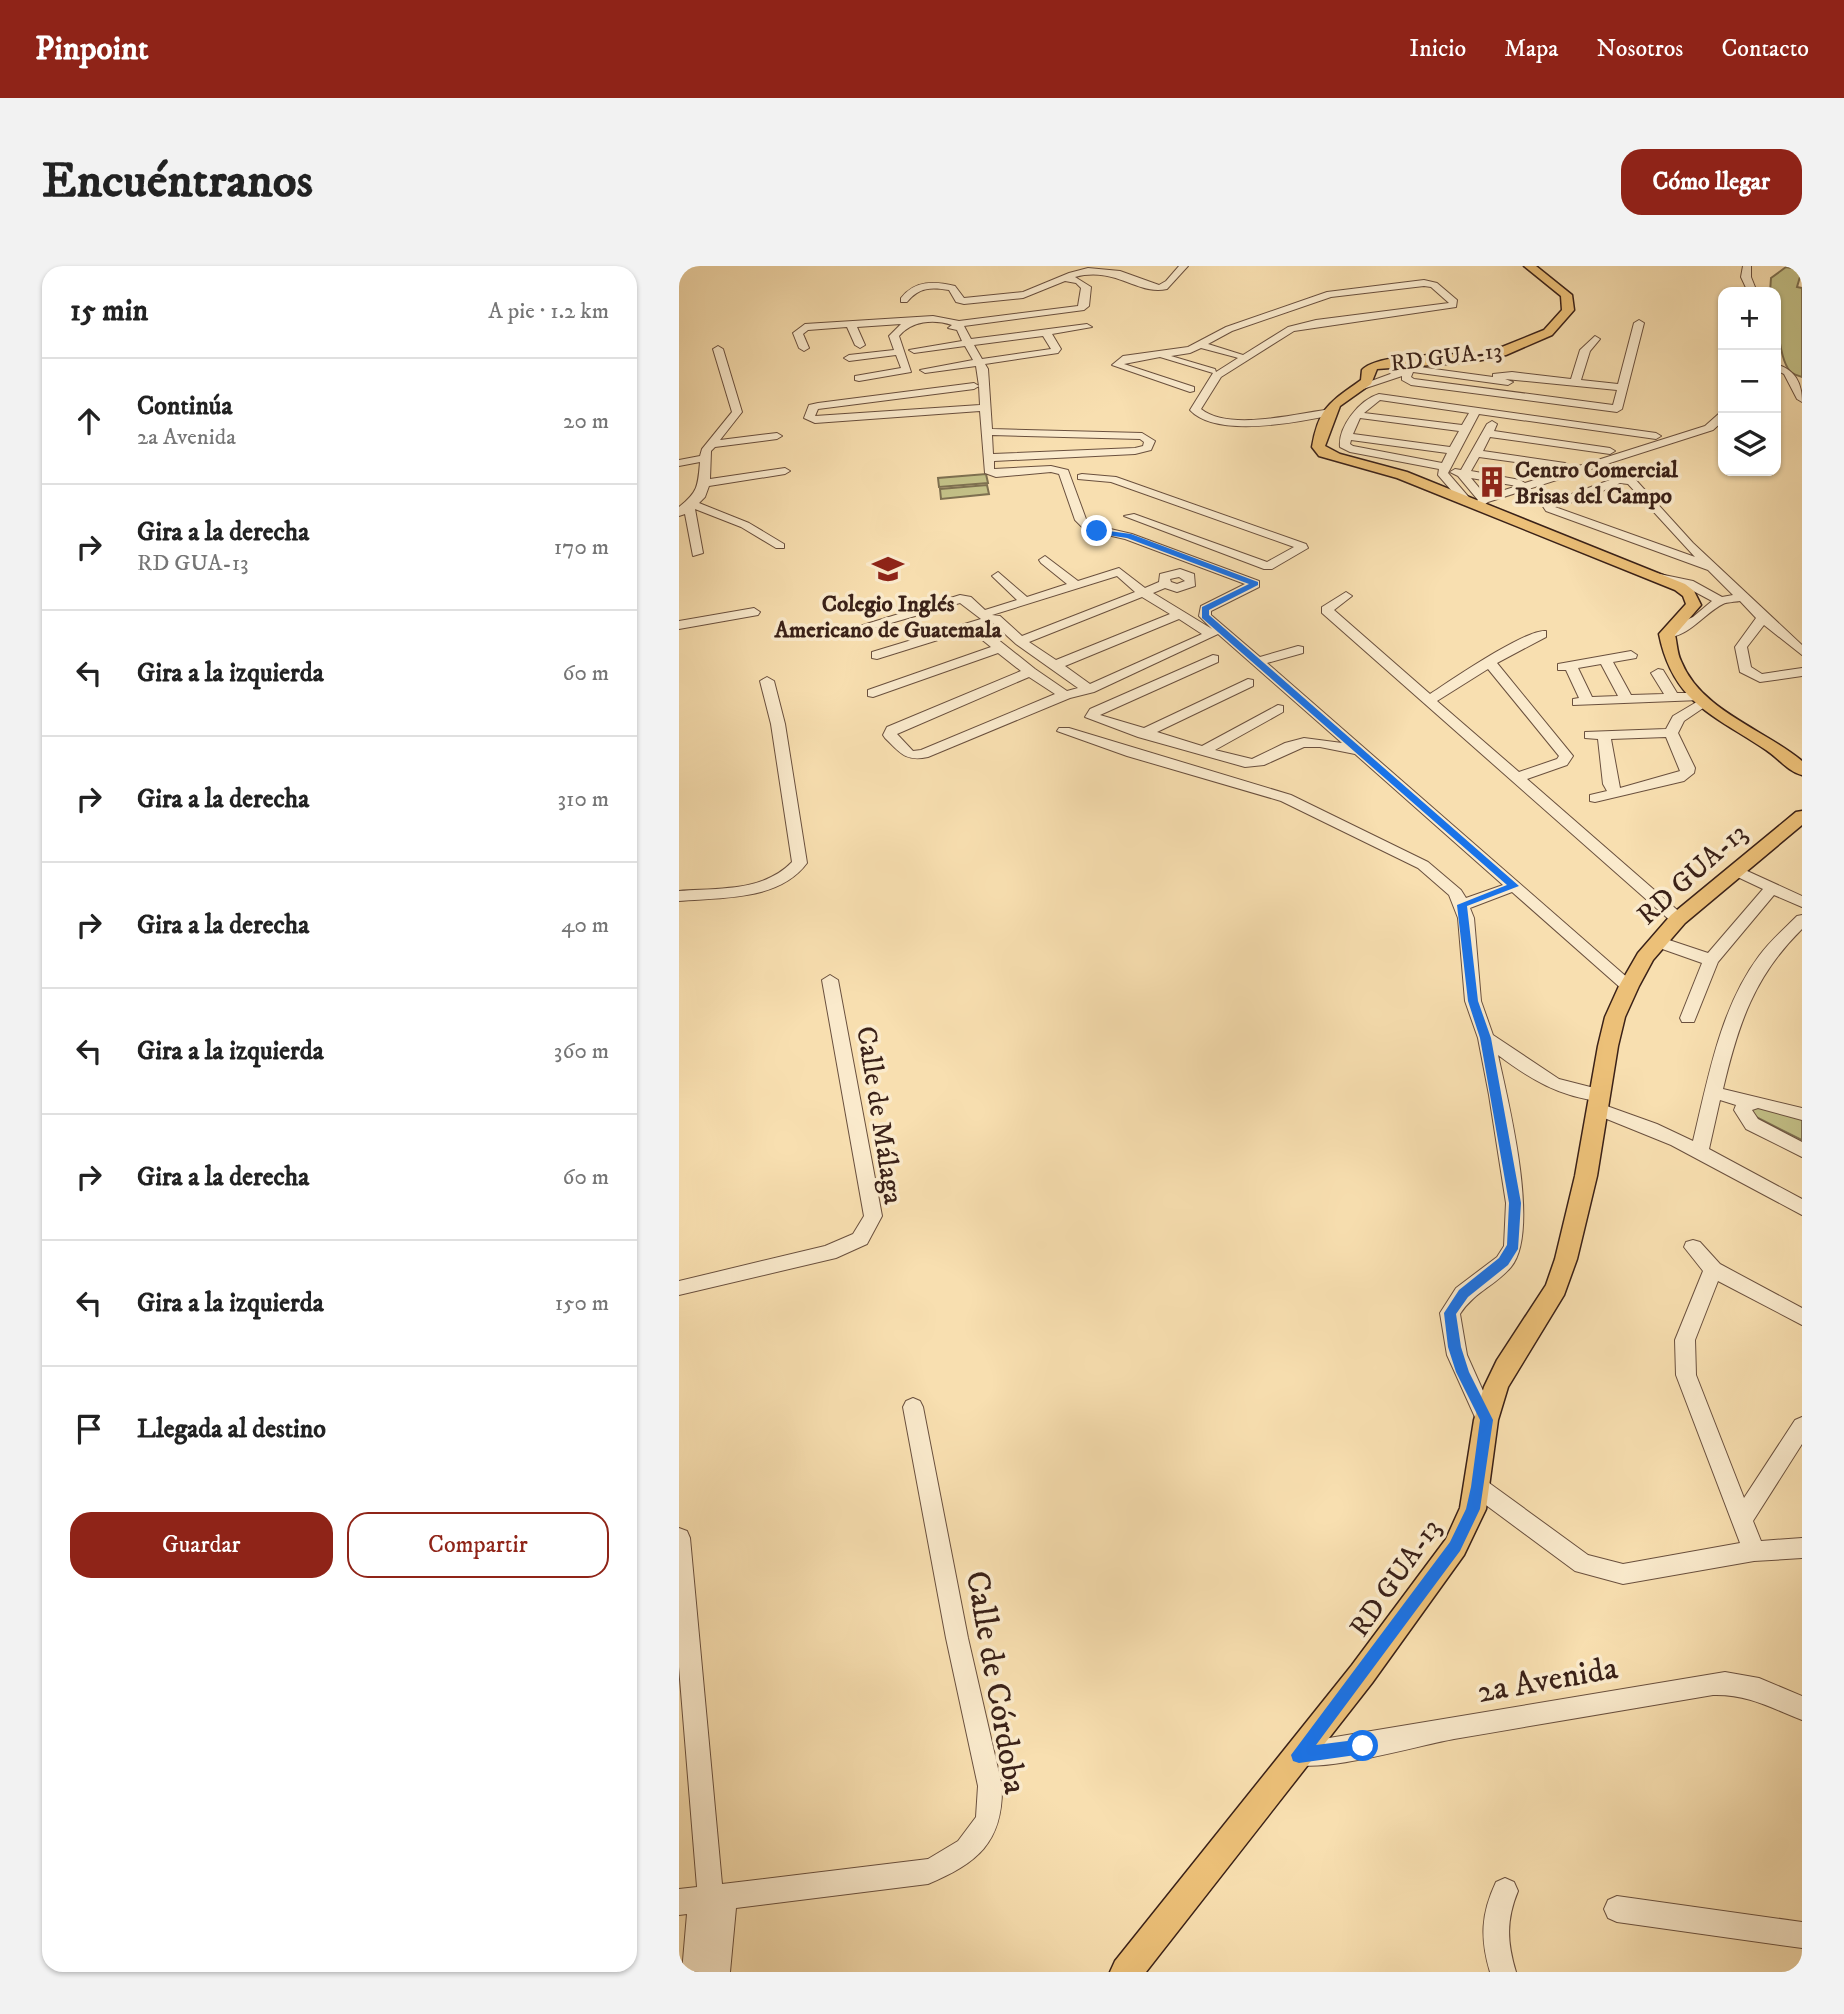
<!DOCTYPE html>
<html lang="es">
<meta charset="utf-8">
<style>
:root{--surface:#fff;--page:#f2f2f2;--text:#222;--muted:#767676;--line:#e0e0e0;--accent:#8f2418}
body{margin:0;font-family:"IM FELL DW Pica",serif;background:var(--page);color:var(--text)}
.controls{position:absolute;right:21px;top:21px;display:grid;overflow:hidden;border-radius:14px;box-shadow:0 2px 5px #0004}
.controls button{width:63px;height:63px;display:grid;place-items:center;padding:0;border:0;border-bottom:2px solid var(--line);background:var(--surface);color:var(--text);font:35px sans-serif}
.stop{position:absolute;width:21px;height:21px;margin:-16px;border:5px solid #1a73e8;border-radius:50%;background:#fff}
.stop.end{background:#1a73e8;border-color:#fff;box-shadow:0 2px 7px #0008}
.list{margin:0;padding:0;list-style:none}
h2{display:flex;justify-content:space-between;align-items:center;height:91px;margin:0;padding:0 28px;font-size:30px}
h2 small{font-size:23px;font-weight:400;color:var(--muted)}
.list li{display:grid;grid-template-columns:46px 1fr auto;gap:21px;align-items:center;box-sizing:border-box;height:126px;padding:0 28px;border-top:2px solid var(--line)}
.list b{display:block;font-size:26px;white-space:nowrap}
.list p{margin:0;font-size:23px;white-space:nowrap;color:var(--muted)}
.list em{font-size:23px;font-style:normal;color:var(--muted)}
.actions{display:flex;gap:14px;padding:21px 28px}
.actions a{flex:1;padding:16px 0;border:2px solid var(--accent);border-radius:21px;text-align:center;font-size:24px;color:var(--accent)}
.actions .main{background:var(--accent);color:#fff}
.icon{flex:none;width:38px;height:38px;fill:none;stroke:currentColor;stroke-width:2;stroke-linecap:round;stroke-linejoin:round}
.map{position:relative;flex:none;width:1123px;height:1706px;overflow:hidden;border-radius:21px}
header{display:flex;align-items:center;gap:42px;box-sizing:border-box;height:98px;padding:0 35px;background:var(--accent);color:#fff}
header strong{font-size:33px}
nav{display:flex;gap:38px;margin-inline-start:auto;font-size:24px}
.intro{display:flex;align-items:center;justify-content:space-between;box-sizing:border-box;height:168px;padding:0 42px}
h1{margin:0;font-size:49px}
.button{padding:18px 32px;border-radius:21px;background:var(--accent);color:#fff;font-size:24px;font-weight:700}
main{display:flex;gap:42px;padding:0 42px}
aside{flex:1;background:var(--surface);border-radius:21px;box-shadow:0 2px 5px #0004}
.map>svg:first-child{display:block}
</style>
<header>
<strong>Pinpoint</strong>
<nav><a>Inicio</a><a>Mapa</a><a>Nosotros</a><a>Contacto</a></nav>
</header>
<div class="intro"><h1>Encuéntranos</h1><a class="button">Cómo llegar</a></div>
<main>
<aside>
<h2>15 min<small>A pie · 1.2 km</small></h2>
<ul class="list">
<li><svg class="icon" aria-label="ahead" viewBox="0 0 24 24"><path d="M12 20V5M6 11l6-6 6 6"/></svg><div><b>Continúa</b><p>2a Avenida</p></div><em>20 m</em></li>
<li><svg class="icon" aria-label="right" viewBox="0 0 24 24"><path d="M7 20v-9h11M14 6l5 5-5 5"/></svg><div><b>Gira a la derecha</b><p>RD GUA-13</p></div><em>170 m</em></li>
<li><svg class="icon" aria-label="left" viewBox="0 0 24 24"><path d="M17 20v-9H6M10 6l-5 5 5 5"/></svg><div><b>Gira a la izquierda</b></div><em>60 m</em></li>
<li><svg class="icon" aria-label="right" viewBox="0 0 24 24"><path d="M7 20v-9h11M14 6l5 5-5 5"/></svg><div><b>Gira a la derecha</b></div><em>310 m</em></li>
<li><svg class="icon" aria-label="right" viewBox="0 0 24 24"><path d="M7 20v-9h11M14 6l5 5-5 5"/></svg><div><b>Gira a la derecha</b></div><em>40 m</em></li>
<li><svg class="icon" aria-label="left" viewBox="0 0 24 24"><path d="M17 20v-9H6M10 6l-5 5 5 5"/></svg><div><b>Gira a la izquierda</b></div><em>360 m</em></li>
<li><svg class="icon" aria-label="right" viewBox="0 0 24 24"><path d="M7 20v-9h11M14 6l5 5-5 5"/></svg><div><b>Gira a la derecha</b></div><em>60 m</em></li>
<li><svg class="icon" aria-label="left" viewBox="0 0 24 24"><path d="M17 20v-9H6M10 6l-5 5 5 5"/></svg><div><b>Gira a la izquierda</b></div><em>150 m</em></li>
<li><svg class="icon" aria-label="arrive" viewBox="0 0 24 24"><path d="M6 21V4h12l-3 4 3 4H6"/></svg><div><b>Llegada al destino</b></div></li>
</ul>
<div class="actions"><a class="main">Guardar</a><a>Compartir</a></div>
</aside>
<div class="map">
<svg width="1123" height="1706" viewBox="0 0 1123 1706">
<rect width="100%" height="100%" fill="#f8dfb0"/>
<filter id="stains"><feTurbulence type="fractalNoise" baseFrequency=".00286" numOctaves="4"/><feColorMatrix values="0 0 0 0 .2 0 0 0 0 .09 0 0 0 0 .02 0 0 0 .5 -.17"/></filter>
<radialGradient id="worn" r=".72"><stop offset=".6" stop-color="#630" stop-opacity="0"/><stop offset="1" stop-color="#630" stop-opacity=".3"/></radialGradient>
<g fill="#c3c087" stroke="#7e7050" stroke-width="2">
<path d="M1107,1L1123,4L1118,21L1123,22V111C1120,110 1116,109 1113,107C1099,97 1097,43 1097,26H1091L1092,12Z"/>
<polygon points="307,208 309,217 260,221 259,212"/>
<polygon points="308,219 310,228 262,233 261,223"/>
<polygon points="1074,840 1123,850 1123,874 1077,851 1072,844"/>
</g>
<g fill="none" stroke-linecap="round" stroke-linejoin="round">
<defs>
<g id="minor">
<path d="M500,0H509L488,23C459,30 437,0 396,11L412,21L410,40L405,44L285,60L292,73L408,58L413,61L373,68L382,83L379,87L306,98L309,103L313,163L463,167L476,175L472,184L456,188L315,195V203L372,200L389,204L407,253L414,259L453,268L580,315V321L532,345V349L581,391L619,380L624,381V387L588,397L958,720L950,725L944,724L833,626L791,642L795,652L802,735L814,769L880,813L927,825L930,829L921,835C881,831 851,813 819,789C829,835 862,965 832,1001C816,1020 795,1026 781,1048L788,1089L817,1154L814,1160L807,1163L800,1160L768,1089L761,1047L777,1022L818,991L825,980L827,937L810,829L799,772L786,735L779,652L770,629L739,602L602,535L448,490L378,465L380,462H390L612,529L749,596L782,624L787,632L824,619L676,488L641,481H625L585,499L566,501L459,471L406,451L411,443L534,389L539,390V396L421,449L465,462L569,413L574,414V420L478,466L523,480L599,439L604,440V446L536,484L573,493L606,477L625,472L663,477L539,368L415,426L391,432L249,491C227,496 221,487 206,472L204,469L208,461L342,405L319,387L194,431L189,430V424L312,381L291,364L198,393L193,392V386L302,353L281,337L174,368L168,364L281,329L292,331L306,344L338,334L313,310L319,306L348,331L388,318L362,297L360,294L366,290L399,315L440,302L466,322L480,316L481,308L501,303L515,308L516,320L498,326L486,322L474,327L533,363L520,350L522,340L566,318L446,273L406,264L396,254L380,208L372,206L317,211L306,207L301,145L136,157L125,152L130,139L139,137L295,117L300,120L297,100L246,107L241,104L294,94L286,80L235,87L230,84L283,75L278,64L269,62L273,59C254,53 233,55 220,70L232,106L180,115L176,114V110L222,102L217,89L170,95L165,92L170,89L215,84L210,70L222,58L178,61L186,79L181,82L176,79L168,61L129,64L124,68L130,82L125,85L120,82L114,67L126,58L254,50L280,55L399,40L402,22L397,17L386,15L344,32L285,38L277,36L270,24C252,21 240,21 228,36H222V32C236,14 256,15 276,20L285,32L344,26L390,7L409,2L441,5L480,19L487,15ZM364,70L372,83L303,93L295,79ZM300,120L301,139L136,150L139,143L295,123ZM313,169L461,173L465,176L464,180L456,182L314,188ZM438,310L456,326L343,370L321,350L313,349ZM500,311L506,315L498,318L492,316L491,313ZM463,331L491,348L377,394L350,376ZM500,353L523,368L411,418L386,400ZM314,357L337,378L399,422L388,425L356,403L302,360ZM350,411L376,428L242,484L234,485L218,468Z"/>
<polygon points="1064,0 1072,0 1072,11 1078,26 1069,26 1062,11"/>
<path d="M745,14L758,17L778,34L777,41L615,65L542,111L522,143C551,166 618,147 653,143L658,146L657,148C621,156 538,173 511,144L534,107L481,91L445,98L515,121V125L511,126L433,99L444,90L509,81L547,61L648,26ZM745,20L752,21L770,37L637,54L609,61L564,89L529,78L553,65L652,31ZM522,82L556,91L559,92L537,106L536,103L492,90L511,87Z"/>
<path d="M960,54L965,57L943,143L938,146L732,119L723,114V110L681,124L676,121L733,100L814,111V108L833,106L892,113L901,84L916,70L921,73L911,85L902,114L939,118L955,57ZM734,106L829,119L834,116L826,113L938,124L934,139L735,113L732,111Z"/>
<path d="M39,80L44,83L63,146L41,174L98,167L103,170L98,173L36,181L32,185L31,213L106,202L111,205L106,208L30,220L26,231L20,237L70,257L105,278V282H97L62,261L16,243L24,287L14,290L6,248L0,250V241C19,226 19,220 21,196L0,200V194L21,190L23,183L53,146L34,83Z"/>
<path d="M1097,98C1116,104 1123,116 1123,136L1118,133L1105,108L1097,104Z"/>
<path d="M700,128L977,167L982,170L977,173L800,148L769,207L794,236L788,239L784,238L759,209L760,203L671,186L661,181C659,161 680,134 700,128ZM701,134L790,147L783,159L685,147ZM681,152L780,165L771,181L674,168ZM672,174L768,187L763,197L674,180L671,178Z"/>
<path d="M1044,144V155L1034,164L809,236L799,243L793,240L799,234L779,210L771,206L776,203L782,204L808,158L813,155L818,158L815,165L931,182L936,185L931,188L811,171L804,185L886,197L891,200L886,203L800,191L792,205L841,214L846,217L1026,160ZM792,212L838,220L807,230Z"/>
<polygon points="403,208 437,211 627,278 629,282 593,303 585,303 445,250 455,248 588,296 615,281 432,216 399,213 399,209"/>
<path d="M939,211L956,213L1014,277L1123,379V389L1085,359L1068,381L1072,401L1083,408L1123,402V410L1081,416L1061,406L1056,381L1077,352L1061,335C1056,336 1048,336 1044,338C1025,347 1008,374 984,371V365L1014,351L1033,335L1005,320L971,312V306L1014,315L1043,331L1054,329L1029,304L867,245L863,239ZM941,217L949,218L1016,291L876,241L910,231Z"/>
<path d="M667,326L673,330L655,344L751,428C771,415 848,362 867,365V371L818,397L894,490L888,499L848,513L1004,649L1007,653L1004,657H994L643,347V341ZM809,403L880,490L878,493L840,506L758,435Z"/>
<polygon points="75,342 81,346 79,349 0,363 0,355"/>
<path d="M952,385L958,389L957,392L934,396L952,429L985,428L972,407L979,403L984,404L998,427H1024V433L1033,436L1005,455L999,467L1016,502L1015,507L1005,515L916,536L911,535V529L928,525L924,518L919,473L906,472V466L987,463L994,450L1021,434L894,439V433L900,432L887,404H879V398ZM922,398L939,430L913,431L899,402ZM987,471L1001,505L941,522L932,473Z"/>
<path d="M88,411L95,415L106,458L128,597C100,635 43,631 0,635V625C39,622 84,626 113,596L92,458L81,415Z"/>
<polygon points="1055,599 1123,630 1123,641 1095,629 1039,696 1015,756 1003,756 1001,752 1023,697 972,679 970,675 978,670 1029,687 1084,623 1050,607 1048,604"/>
<path d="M1123,649V663C1075,710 1059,759 1044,823L1123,842V854L1079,842L1073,844L1079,853L1123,876V891L1067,863L1055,844L1057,839L1041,834L1030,883L1123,933V949L992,879L913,847L910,843L913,839H925L978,858L1014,875C1029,813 1041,742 1080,690C1091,675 1105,663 1118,650Z"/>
<polygon points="151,709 159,714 203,950 188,978 157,992 0,1029 0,1015 146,980 174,968 185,950 143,714"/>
<polygon points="1014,974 1021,976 1041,998 1123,1042 1123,1059 1039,1015 1016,1074 1017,1109 1065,1232 1116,1154 1123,1151 1123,1178 1074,1255 1082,1275 1123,1272 1123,1292 1075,1295 944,1318 896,1305 792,1228 788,1221 792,1214 799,1212 806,1214 909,1289 944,1298 1061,1277 997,1109 996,1074 1024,1005 1005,981 1007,976"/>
<path d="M234,1132L241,1135L244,1141L289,1372L323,1520C324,1577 298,1597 249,1618L57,1642L51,1706H3L8,1648L0,1649V1623L18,1621L0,1401V1262L8,1265L11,1272L43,1618L249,1593L279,1575L297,1551L299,1520L267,1372L224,1141L227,1135Z"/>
<path d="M1046,1406L1080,1412L1123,1430V1454C1092,1442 1069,1428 1034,1429C948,1444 861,1458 775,1473C741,1479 639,1509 612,1497L608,1489L612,1481L620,1477Z"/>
<path d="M826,1612L835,1616L839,1625C827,1654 828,1676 837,1706H811C801,1672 802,1648 817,1616Z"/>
<polygon points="938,1630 1123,1656 1123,1682 938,1656 929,1652 925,1643 929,1634"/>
</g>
<g id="major">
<path d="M845,0H857L893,29L895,44L873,69L827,89L793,96L698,103L692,118L661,140L646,180L661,188L728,206L1006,318L1015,325L1022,339L996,369C998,377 998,387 1002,395C1022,445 1085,463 1123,495V509C1110,506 1099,492 1087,484C1035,449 994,437 980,368L1007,338L1004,330L996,324L718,212L640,190L633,181C640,140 652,136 682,114L683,104C701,85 780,90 808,87L865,64L883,44L882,30Z"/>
<polygon points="1123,545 1123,559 1006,657 974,694 960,720 946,751 939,780 918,910 898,993 885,1029 829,1121 819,1154 807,1243 785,1289 693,1417 467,1706 431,1706 436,1695 673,1399 767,1273 781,1242 795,1154 805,1121 818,1094 867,1019 876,993 896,910 919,780 926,751 940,720 959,687 992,649 1117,546"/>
</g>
</defs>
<use href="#minor" stroke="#6a503e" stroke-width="2"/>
<use href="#major" stroke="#3a2118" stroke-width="3"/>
<use href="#minor" fill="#faeacc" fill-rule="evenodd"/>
<use href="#major" fill="#ecc078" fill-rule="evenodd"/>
</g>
<polygon fill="#1a73e8" points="415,263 452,268 579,316 579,319 530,344 530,349 840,620 788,640 799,735 812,772 842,937 839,983 829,999 789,1031 777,1048 782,1081 790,1106 814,1154 801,1243 781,1285 637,1479 684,1473 689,1475 691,1480 689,1486 684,1488 620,1497 614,1495 612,1489 771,1276 787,1243 792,1221 801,1154 777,1106 769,1081 765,1047 780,1024 820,992 828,979 830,937 801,772 789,735 778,639 828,619 523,352 523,341 570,318 448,272 415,267"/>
<defs>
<symbol id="building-bare" viewBox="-9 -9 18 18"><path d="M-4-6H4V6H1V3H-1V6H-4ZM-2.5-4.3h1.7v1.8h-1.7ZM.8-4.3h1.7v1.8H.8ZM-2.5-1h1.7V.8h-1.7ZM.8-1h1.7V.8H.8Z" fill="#8f2418" stroke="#faeacc" stroke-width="2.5" paint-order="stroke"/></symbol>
<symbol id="school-bare" viewBox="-9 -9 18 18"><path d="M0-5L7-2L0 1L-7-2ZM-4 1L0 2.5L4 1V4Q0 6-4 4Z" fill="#8f2418" stroke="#faeacc" stroke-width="2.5" paint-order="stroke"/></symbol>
</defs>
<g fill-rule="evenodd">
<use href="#building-bare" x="791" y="194" width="44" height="44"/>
<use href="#school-bare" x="187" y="281" width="44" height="44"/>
</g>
<g text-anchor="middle" stroke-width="7" stroke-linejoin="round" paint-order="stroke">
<g font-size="23" fill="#3a2118" stroke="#faeacc">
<text transform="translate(767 90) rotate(-7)" y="8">RD GUA-13</text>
</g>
<g font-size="23" font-weight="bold" fill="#3a2118" stroke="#faeacc" text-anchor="start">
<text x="836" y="211">Centro Comercial<tspan x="836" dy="26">Brisas del Campo</tspan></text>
<text x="209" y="345" text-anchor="middle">Colegio Inglés<tspan x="209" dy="26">Americano de Guatemala</tspan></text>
</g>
<g font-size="28" fill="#3a2118" stroke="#faeacc">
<text transform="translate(1012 607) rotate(-42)" y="10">RD GUA-13</text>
<text transform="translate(202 849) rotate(81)" y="10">Calle de Málaga</text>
<text transform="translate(715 1311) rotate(-55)" y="10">RD GUA-13</text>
</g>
<g font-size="33" fill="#3a2118" stroke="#faeacc">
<text transform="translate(868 1412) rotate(-10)" y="12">2a Avenida</text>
<text transform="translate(319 1416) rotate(80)" y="12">Calle de Córdoba</text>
</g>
</g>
<rect width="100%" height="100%" filter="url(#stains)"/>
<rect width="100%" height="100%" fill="url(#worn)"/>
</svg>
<div class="controls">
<button>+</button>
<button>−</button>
<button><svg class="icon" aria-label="layers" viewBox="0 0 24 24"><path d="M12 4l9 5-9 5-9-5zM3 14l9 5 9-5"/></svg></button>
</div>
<div class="stop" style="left:684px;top:1480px"></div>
<div class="stop end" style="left:418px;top:265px"></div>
</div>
</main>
